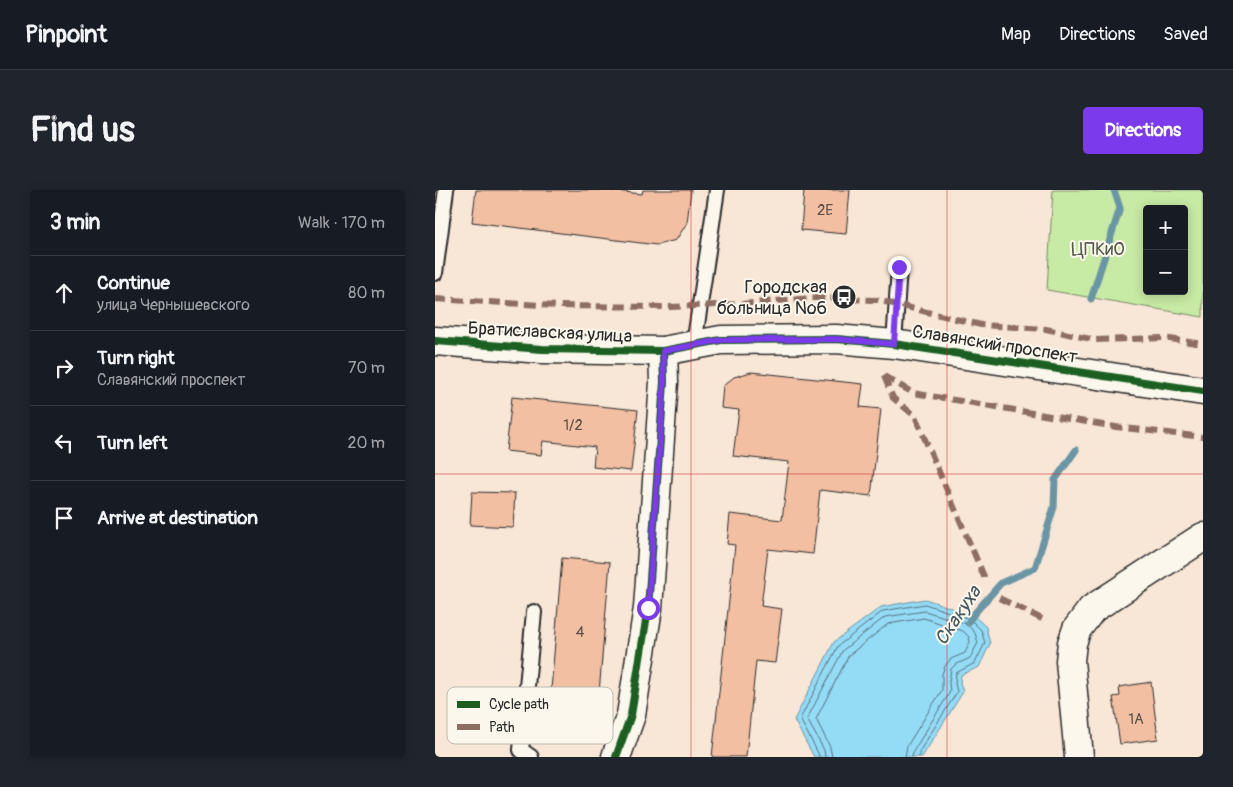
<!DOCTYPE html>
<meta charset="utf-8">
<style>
:root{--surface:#171b24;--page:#20242c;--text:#f1f3f6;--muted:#9ea1a6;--line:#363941;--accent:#7c3aed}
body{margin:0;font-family:Pangolin,sans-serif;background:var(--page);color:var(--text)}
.controls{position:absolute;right:15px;top:15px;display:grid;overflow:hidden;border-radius:5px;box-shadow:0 2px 12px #0003}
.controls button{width:45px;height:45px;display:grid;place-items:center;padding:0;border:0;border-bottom:1px solid var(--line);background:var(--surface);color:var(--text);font:25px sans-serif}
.stop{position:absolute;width:15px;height:15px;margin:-11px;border:4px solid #7c3aed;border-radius:50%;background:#fff}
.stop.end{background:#7c3aed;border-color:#fff;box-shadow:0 1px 5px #0008}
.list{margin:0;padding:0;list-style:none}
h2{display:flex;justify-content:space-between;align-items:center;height:65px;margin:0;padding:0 20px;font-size:21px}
h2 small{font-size:16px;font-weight:400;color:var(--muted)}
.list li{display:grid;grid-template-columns:32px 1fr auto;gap:15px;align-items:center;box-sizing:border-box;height:75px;padding:0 20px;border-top:1px solid var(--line)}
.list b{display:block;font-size:19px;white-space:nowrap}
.list p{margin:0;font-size:16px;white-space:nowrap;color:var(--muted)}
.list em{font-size:16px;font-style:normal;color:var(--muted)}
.icon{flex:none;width:28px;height:28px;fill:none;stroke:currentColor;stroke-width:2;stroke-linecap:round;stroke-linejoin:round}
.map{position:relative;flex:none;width:768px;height:567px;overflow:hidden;border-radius:5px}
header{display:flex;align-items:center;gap:30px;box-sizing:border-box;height:70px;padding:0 25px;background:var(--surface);border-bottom:1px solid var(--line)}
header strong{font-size:24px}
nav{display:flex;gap:28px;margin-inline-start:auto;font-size:18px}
.intro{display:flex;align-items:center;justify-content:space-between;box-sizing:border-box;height:120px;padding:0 30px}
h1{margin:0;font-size:35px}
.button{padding:12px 22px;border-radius:5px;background:var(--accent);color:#fff;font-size:18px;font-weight:700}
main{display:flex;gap:30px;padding:0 30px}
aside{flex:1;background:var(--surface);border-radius:5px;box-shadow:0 2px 12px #0003}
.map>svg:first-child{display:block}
</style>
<header>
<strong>Pinpoint</strong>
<nav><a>Map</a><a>Directions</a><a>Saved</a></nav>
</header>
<div class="intro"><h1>Find us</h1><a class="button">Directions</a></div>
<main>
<aside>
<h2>3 min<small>Walk · 170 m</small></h2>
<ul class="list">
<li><svg class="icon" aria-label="ahead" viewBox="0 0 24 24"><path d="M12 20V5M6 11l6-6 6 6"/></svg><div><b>Continue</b><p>улица Чернышевского</p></div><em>80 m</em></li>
<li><svg class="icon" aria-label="right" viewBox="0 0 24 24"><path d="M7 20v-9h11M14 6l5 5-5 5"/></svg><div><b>Turn right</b><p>Славянский проспект</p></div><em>70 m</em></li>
<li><svg class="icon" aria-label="left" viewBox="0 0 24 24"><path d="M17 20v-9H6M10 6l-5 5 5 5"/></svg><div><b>Turn left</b></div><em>20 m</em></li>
<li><svg class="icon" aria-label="arrive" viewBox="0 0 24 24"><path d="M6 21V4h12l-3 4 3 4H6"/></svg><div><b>Arrive at destination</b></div></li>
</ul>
</aside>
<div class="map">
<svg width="768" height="567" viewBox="0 0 768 567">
<rect width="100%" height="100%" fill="#f8e6d6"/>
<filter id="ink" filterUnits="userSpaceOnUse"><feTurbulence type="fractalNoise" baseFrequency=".02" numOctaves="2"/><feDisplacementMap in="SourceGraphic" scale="10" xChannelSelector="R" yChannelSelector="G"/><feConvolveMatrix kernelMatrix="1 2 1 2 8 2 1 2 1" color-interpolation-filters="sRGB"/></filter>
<g filter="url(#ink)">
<path fill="#c7eaa4" stroke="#798a68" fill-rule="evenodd" d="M618,0H768V127L612,100ZM712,19H749V101H712Z"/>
<polygon fill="#94dbf6" stroke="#6a95a5" points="490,409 538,425 551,437 555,454 544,477 526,485 525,493 528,502 487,567 379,567 359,530 399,452 446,417"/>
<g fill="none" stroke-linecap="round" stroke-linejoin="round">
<g stroke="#55717c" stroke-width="1">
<polyline points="384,567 383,563 365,529 403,456 448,421 490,414 535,429 546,440 550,453 540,473 521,483 520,493 522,502 484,562 484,567"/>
<polyline points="390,567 389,560 372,529 408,460 450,427 490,421 532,434 540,443 543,453 535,468 520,475 516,479 514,492 515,502 479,560 477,567"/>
<polyline points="397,567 395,557 381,529 414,465 453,434 489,428 528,441 534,447 535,452 530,463 516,469 510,476 507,484 507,500 472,556 470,567"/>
</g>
<g stroke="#6a95a5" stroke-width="7">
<polyline points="656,109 685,18 679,0"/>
<polyline points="533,433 538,425 566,393 600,378 619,317 620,290 641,260"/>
</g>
</g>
<g fill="#f2bfa3" stroke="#2b2b2b">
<polygon points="41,0 171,0 207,4 208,0 256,0 252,33 241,50 222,55 37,32"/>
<polygon points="369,0 415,0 411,44 366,40"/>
<polygon points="316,182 428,194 425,217 446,219 436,306 385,300 378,364 333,359 326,416 347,419 340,473 321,471 311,567 277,567 300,355 292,354 295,324 347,330 354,272 298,266 304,220 286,218 288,196 299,187"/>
<polygon points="77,207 203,220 196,281 158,277 160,257 108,251 106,265 71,261"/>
<polygon points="37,302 80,303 78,337 35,335"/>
<polygon points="127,368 175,372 163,515 115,512"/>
<polygon points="716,492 723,549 685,554 678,507 685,506 684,497"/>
</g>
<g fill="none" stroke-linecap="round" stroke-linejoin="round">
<defs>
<g id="lane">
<polyline points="0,83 11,0"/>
<polyline points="459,154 464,77"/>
<polyline points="259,155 282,0"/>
<polyline points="96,567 86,560 99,422"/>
</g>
<g id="street">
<polyline points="181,567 196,525 213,418 229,192 228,161"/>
<polyline points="644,567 635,471 637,453 642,439 657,419 768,347"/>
</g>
<polyline id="secondary" points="0,151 107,159 228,161 286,150 401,149 459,154 768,201"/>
</defs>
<use href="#lane" stroke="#2b2b2b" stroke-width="18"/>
<use href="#street" stroke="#2b2b2b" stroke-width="31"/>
<use href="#secondary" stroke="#2b2b2b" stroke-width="31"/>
<use href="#lane" stroke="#fbf7ec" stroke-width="14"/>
<use href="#street" stroke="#fbf7ec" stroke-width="28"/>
<use href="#secondary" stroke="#fbf7ec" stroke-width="28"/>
<g stroke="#8d6e63" stroke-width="6" stroke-dasharray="12 6" stroke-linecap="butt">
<polyline points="0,109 123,116 236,117 306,114 377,108 442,110 546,135 611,139 660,150 728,148 768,154"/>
<polyline points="449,186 478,203 681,237 768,247"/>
<polyline points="449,186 458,208 480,226 551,391"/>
<polyline points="564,408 607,429"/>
</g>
<defs>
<g id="cycleway">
<polyline points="0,151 107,159 228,161 286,150 401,149 459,154 768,201"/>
<polyline points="181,567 196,525 213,418 229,192 228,161"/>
</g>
</defs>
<use href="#cycleway" stroke="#fbf7ec" stroke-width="11"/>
<use href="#cycleway" stroke="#1b5e20" stroke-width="8"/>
</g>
</g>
<g fill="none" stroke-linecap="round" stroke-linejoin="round" filter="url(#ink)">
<polyline stroke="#7c3aed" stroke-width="6" points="213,418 229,192 228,161 286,150 401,149 459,154 464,77"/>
</g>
<path fill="none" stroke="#d62828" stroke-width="1" stroke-opacity="0.55" d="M256,0V567M512,0V567M0,284H768"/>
<defs>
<symbol id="bus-disc" viewBox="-11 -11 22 22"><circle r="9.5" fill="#2b2b2b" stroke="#fbf7ec"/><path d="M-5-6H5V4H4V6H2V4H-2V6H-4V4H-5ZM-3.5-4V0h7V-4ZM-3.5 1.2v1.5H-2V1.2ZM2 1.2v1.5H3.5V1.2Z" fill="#fff"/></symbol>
</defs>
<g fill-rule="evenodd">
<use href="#bus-disc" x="395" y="93" width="28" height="28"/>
</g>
<g text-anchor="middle" stroke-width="4" stroke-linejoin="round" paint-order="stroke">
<g font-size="15" fill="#5d5049">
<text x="390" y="25">2Е</text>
<text x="138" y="240">1/2</text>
<text x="145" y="447">4</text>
<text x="701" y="534">1А</text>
</g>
<g font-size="18" fill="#525b49" stroke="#fbf7ec">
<text x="663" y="65">ЦПКиО</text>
</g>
<g font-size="18" fill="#2b2b2b" stroke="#fbf7ec" text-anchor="end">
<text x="392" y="103">Городская<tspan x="392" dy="21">больница №6</tspan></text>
</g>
<g font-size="18" fill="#2b2b2b" stroke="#fbf7ec">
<text transform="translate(115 142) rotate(3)" y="6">Братиславская улица</text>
<text transform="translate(560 154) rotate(9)" y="6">Славянский проспект</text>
</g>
<g font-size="19" font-style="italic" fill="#45575e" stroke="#fbf7ec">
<text transform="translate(522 425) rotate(-56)" y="7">Скакуха</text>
</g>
</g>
<rect x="12" y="497" width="166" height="57" rx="8" fill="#fbf7ec" stroke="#bdbab2" stroke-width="1"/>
<rect x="22" y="511" width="23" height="7" fill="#1b5e20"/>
<rect x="22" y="534" width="23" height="6" fill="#8d6e63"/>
<g font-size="14" fill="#2b2b2b">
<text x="54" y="519">Cycle path</text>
<text x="54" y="542">Path</text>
</g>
</svg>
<div class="controls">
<button>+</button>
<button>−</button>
</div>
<div class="stop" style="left:213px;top:418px"></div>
<div class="stop end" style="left:464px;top:77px"></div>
</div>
</main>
